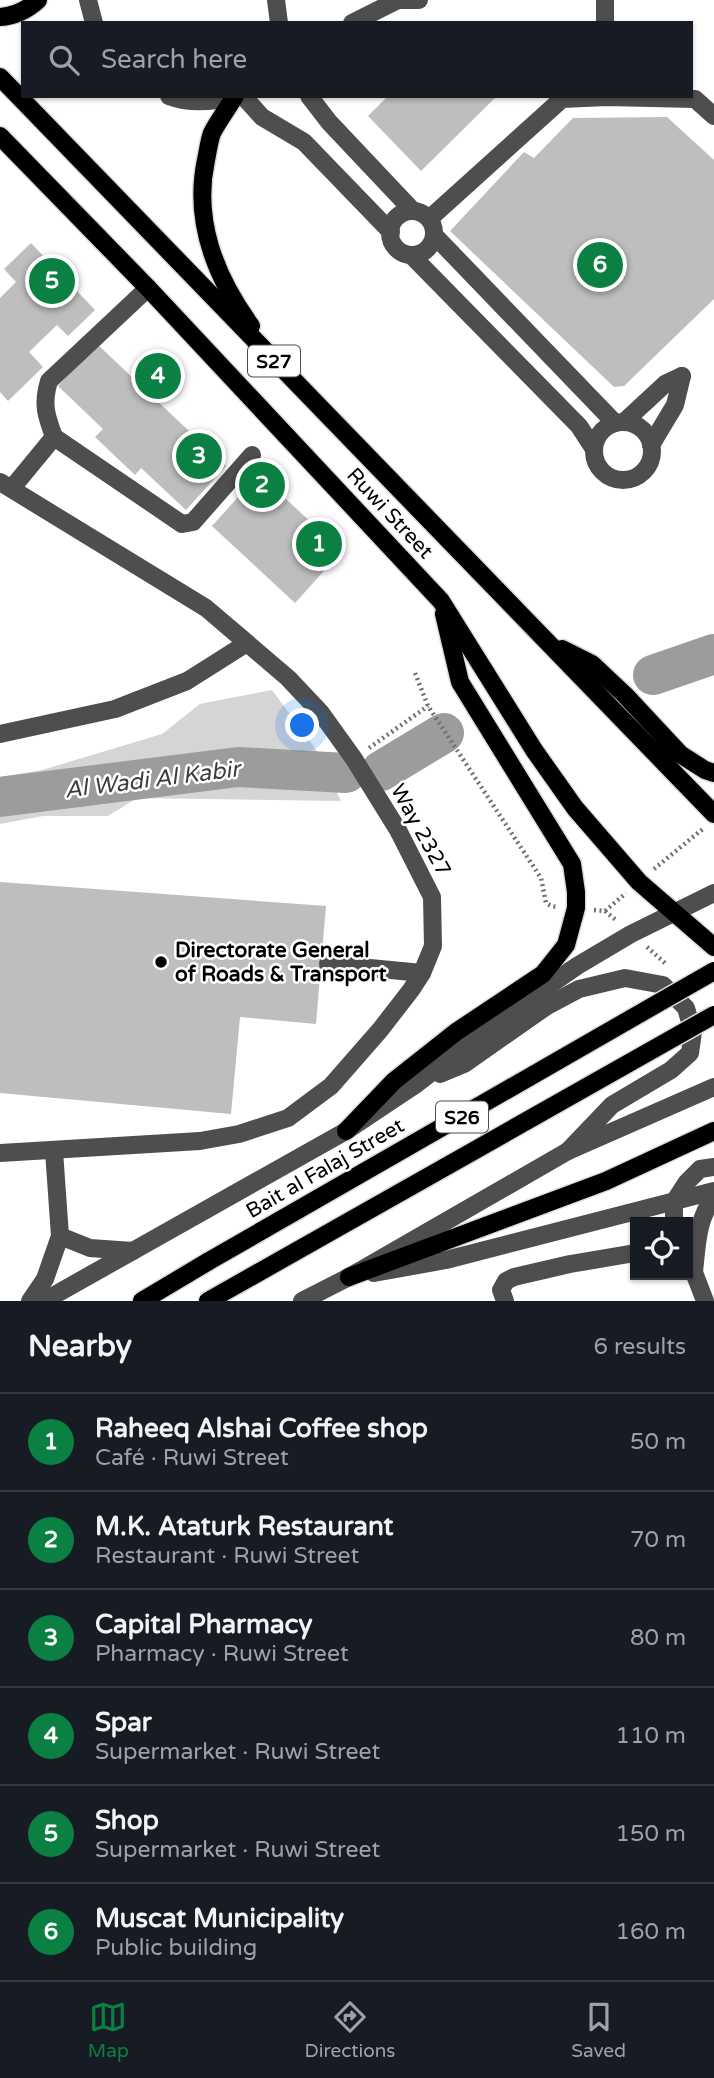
<!DOCTYPE html>
<meta charset="utf-8">
<style>
:root{--surface:#171b24;--page:#242831;--text:#f1f3f6;--muted:#9ea1a6;--line:#363941;--accent:#0b8043}
body{margin:0;font-family:"Varela Round",sans-serif;background:var(--page);color:var(--text)}
.controls{position:absolute;right:21px;bottom:21px;display:grid;overflow:hidden;border-radius:0px;box-shadow:0 2px 5px #0004}
.controls button{width:63px;height:63px;display:grid;place-items:center;padding:0;border:0;border-bottom:2px solid var(--line);background:var(--surface);color:var(--text);font:35px sans-serif}
.you{position:absolute;left:303px;top:726px;width:24px;height:24px;margin:-18px;border:5px solid #fff;border-radius:50%;background:#1a73e8;box-shadow:0 0 0 10px #1a73e833}
.badge{display:grid;place-items:center;width:46px;height:46px;border-radius:50%;background:var(--accent);color:#fff;font-size:23px;font-weight:700}
.pin{position:absolute;translate:-50% -50%;border:4px solid #fff;box-shadow:0 2px 7px #0006}
.list{margin:0;padding:0;list-style:none}
h2{display:flex;justify-content:space-between;align-items:center;height:91px;margin:0;padding:0 28px;font-size:30px}
h2 small{font-size:23px;font-weight:400;color:var(--muted)}
.list li{display:grid;grid-template-columns:46px 1fr auto;gap:21px;align-items:center;box-sizing:border-box;height:98px;padding:0 28px;border-top:2px solid var(--line)}
.list b{display:block;font-size:26px;white-space:nowrap}
.list p{margin:0;font-size:23px;white-space:nowrap;color:var(--muted)}
.list em{font-size:23px;font-style:normal;color:var(--muted)}
.icon{flex:none;width:38px;height:38px;fill:none;stroke:currentColor;stroke-width:2;stroke-linecap:round;stroke-linejoin:round}
.map{position:relative;flex:none;width:714px;height:1301px;overflow:hidden}
.search{position:absolute;background:var(--surface);box-shadow:0 2px 5px #0004;left:21px;right:21px;top:21px;height:77px;display:flex;align-items:center;gap:18px;box-sizing:border-box;padding:0 24px;border-radius:0px;color:var(--muted);font-size:26px}
.sheet{height:679px;background:var(--surface)}
nav{display:flex;justify-content:space-around;align-items:center;box-sizing:border-box;height:98px;border-top:2px solid var(--line);background:var(--surface);font-size:19px;color:var(--muted)}
nav a{display:grid;justify-items:center;gap:4px}
nav .on{color:var(--accent)}
.map>svg:first-child{display:block}
</style>
<div class="map">
<svg width="714" height="1301" viewBox="0 0 714 1301">
<rect width="100%" height="100%" fill="#fff"/>
<polygon fill="#d5d5d5" points="272,690 320,755 341,801 137,798 108,816 43,816 0,824 0,777 42,770 162,734 200,704"/>
<g fill="none" stroke-linecap="round" stroke-linejoin="round">
<g stroke="#9c9c9c" stroke-width="40">
<polyline points="653,675 714,654"/>
<polyline points="381,771 444,733"/>
<polyline points="0,797 238,767 346,773"/>
</g>
</g>
<g fill="#bebebe">
<polygon points="388,96 497,96 421,171 368,116"/>
<polygon points="667,117 714,160 714,299 624,386 614,387 450,231 524,152 534,158 573,118"/>
<polygon points="31,243 95,310 68,336 57,325 29,352 43,367 8,401 0,392 0,298 16,282 4,269"/>
<polygon points="97,344 226,466 186,510 141,468 135,475 95,437 103,429 58,386"/>
<polygon points="259,474 342,551 295,603 212,526"/>
<polygon points="0,882 326,906 316,1024 240,1017 231,1114 0,1093"/>
</g>
<g fill="none" stroke-linecap="round" stroke-linejoin="round">
<defs>
<g id="major">
<path d="M0,17C15,16 27,10 38,0"/>
<polyline points="0,77 714,814"/>
<path d="M235,96C228,108 218,121 212,133C209,141 208,151 206,160C193,221 215,276 251,326"/>
<polyline points="0,136 148,288 441,601 534,750 575,808 639,882 714,947"/>
<polyline points="562,649 592,664 625,695 680,754 705,770 714,773"/>
<polyline points="346,1131 394,1081 456,1032 543,974 566,945 576,908 576,892 572,864 460,682 444,614"/>
<polyline points="349,1277 606,1181 714,1131"/>
<polyline points="142,1301 209,1261"/>
<polyline points="208,1301 224,1292"/>
</g>
</defs>
<use href="#major" stroke="#dbdbdb" stroke-width="21"/>
<g stroke="#707070" stroke-width="4.5" stroke-dasharray="2 3.5" stroke-linecap="butt">
<polyline points="415,673 428,706 541,878 546,903 551,906 557,907"/>
<polyline points="369,748 428,706"/>
<polyline points="654,869 704,828"/>
<polyline points="594,910 605,911 616,920"/>
<polyline points="605,911 626,893"/>
<polyline points="647,947 666,964"/>
</g>
<g stroke="#4e4e4e" stroke-width="18">
<polyline points="88,0 94,23"/>
<polyline points="276,0 279,23"/>
<polyline points="390,0 419,0"/>
<polyline points="605,0 605,23"/>
<polyline points="352,23 396,1"/>
<path d="M169,96C190,104 213,102 235,96"/>
<polyline points="243,96 262,117 304,142 391,232"/>
<polyline points="309,96 329,122 413,211"/>
<circle cx="412" cy="233" r="22"/>
<polyline points="429,219 562,99 607,97 695,99 714,116"/>
<polyline points="434,235 615,423"/>
<polyline points="411,255 579,426 594,449"/>
<polyline points="624,422 665,384 682,376"/>
<circle cx="623" cy="451" r="29"/>
<path d="M54,437C46,415 42,404 49,381L148,288"/>
<polyline points="651,445 675,405 682,376"/>
<polyline points="0,482 206,608 288,678 321,713 354,759 398,830 432,897 433,946 422,973 411,990 380,1030 331,1086 288,1118 239,1134 200,1141 0,1153"/>
<polyline points="12,488 54,437 182,524 193,522 252,455"/>
<polyline points="0,734 115,709 187,681 247,643"/>
<polyline points="328,964 422,973"/>
<polyline points="440,1074 464,1064 547,1006 579,989 625,978 663,985 686,1008 693,1032 690,1053 671,1070 612,1105 568,1151"/>
<polyline points="674,1222 674,1202 687,1182 700,1169 714,1167"/>
<polyline points="60,1236 90,1248 133,1251"/>
<polyline points="690,1262 705,1301"/>
<path d="M694,1272C697,1245 697,1219 714,1197"/>
<polyline points="374,1273 446,1260 714,1191"/>
<polyline points="30,1301 45,1279 60,1236 54,1151"/>
<polyline points="44,1301 346,1131 415,1085 502,1018 577,966 631,934 714,893"/>
<polyline points="302,1301 349,1277 568,1151 714,1087"/>
<polyline points="505,1301 501,1290 506,1281 514,1277 570,1264 635,1253"/>
</g>
<use href="#major" stroke="#000" stroke-width="18"/>
<defs>
<g id="major-bridge">
<polyline points="209,1261 714,971"/>
<polyline points="224,1292 714,1015"/>
</g>
</defs>
<use href="#major-bridge" stroke="#dbdbdb" stroke-width="21" stroke-linecap="butt"/>
<use href="#major-bridge" stroke="#000" stroke-width="18"/>
</g>
<circle fill="#000" stroke="#fff" stroke-width="2.5" cx="161" cy="962" r="7"/>
<g text-anchor="middle" stroke-width="5" stroke-linejoin="round" paint-order="stroke">
<g fill="#fff" stroke="#4c4c4c" stroke-width="2">
<rect x="248" y="345.5" width="52" height="31" rx="5"/>
<rect x="436" y="1101.5" width="52" height="31" rx="5"/>
</g>
<g font-size="19" font-weight="bold" fill="#000">
<text x="274" y="368">S27</text>
<text x="462" y="1124">S26</text>
</g>
<g font-size="21" fill="#000" stroke="#fff">
<text transform="translate(390 513) rotate(47)" y="7">Ruwi Street</text>
<text transform="translate(421 830) rotate(61)" y="7">Way 2327</text>
<text transform="translate(325 1168) rotate(-30)" y="7">Bait al Falaj Street</text>
</g>
<g font-size="21" font-weight="bold" fill="#000" stroke="#fff" text-anchor="start">
<text x="175" y="957">Directorate General<tspan x="175" dy="24">of Roads &amp; Transport</tspan></text>
</g>
<g font-size="23" font-style="italic" fill="#3d3d3d" stroke="#fff">
<text transform="translate(152 779) rotate(-7)" y="8">Al Wadi Al Kabir</text>
</g>
</g>
</svg>
<div class="controls">
<button><svg class="icon" aria-label="locate" viewBox="0 0 24 24"><circle cx="12" cy="12" r="6"/><path d="M12 2v4M12 18v4M2 12h4M18 12h4"/></svg></button>
</div>
<div class="you"></div>
<div class="pin badge" style="left:319px;top:544px">1</div>
<div class="pin badge" style="left:262px;top:485px">2</div>
<div class="pin badge" style="left:199px;top:456px">3</div>
<div class="pin badge" style="left:158px;top:376px">4</div>
<div class="pin badge" style="left:52px;top:281px">5</div>
<div class="pin badge" style="left:600px;top:265px">6</div>
<div class="search"><svg class="icon" aria-label="search" viewBox="0 0 24 24"><circle cx="10" cy="10" r="6"/><path d="M15 15l6 6"/></svg>Search here</div>
</div>
<section class="sheet">
<h2>Nearby<small>6 results</small></h2>
<ul class="list">
<li><span class="badge">1</span><div><b>Raheeq Alshai Coffee shop</b><p>Café · Ruwi Street</p></div><em>50 m</em></li>
<li><span class="badge">2</span><div><b>M.K. Ataturk Restaurant</b><p>Restaurant · Ruwi Street</p></div><em>70 m</em></li>
<li><span class="badge">3</span><div><b>Capital Pharmacy</b><p>Pharmacy · Ruwi Street</p></div><em>80 m</em></li>
<li><span class="badge">4</span><div><b>Spar</b><p>Supermarket · Ruwi Street</p></div><em>110 m</em></li>
<li><span class="badge">5</span><div><b>Shop</b><p>Supermarket · Ruwi Street</p></div><em>150 m</em></li>
<li><span class="badge">6</span><div><b>Muscat Municipality</b><p>Public building</p></div><em>160 m</em></li>
</ul>
</section>
<nav>
<a class="on"><svg class="icon" aria-label="map" viewBox="0 0 24 24"><path d="M3 6l6-2 6 2 6-2v14l-6 2-6-2-6 2zM9 4v14M15 6v14"/></svg>Map</a>
<a><svg class="icon" aria-label="directions" viewBox="0 0 24 24"><path d="M12 3l9 9-9 9-9-9zM9 14v-3h6M13 9l2 2-2 2"/></svg>Directions</a>
<a><svg class="icon" aria-label="saved" viewBox="0 0 24 24"><path d="M7 4h10v16l-5-4-5 4z"/></svg>Saved</a>
</nav>
